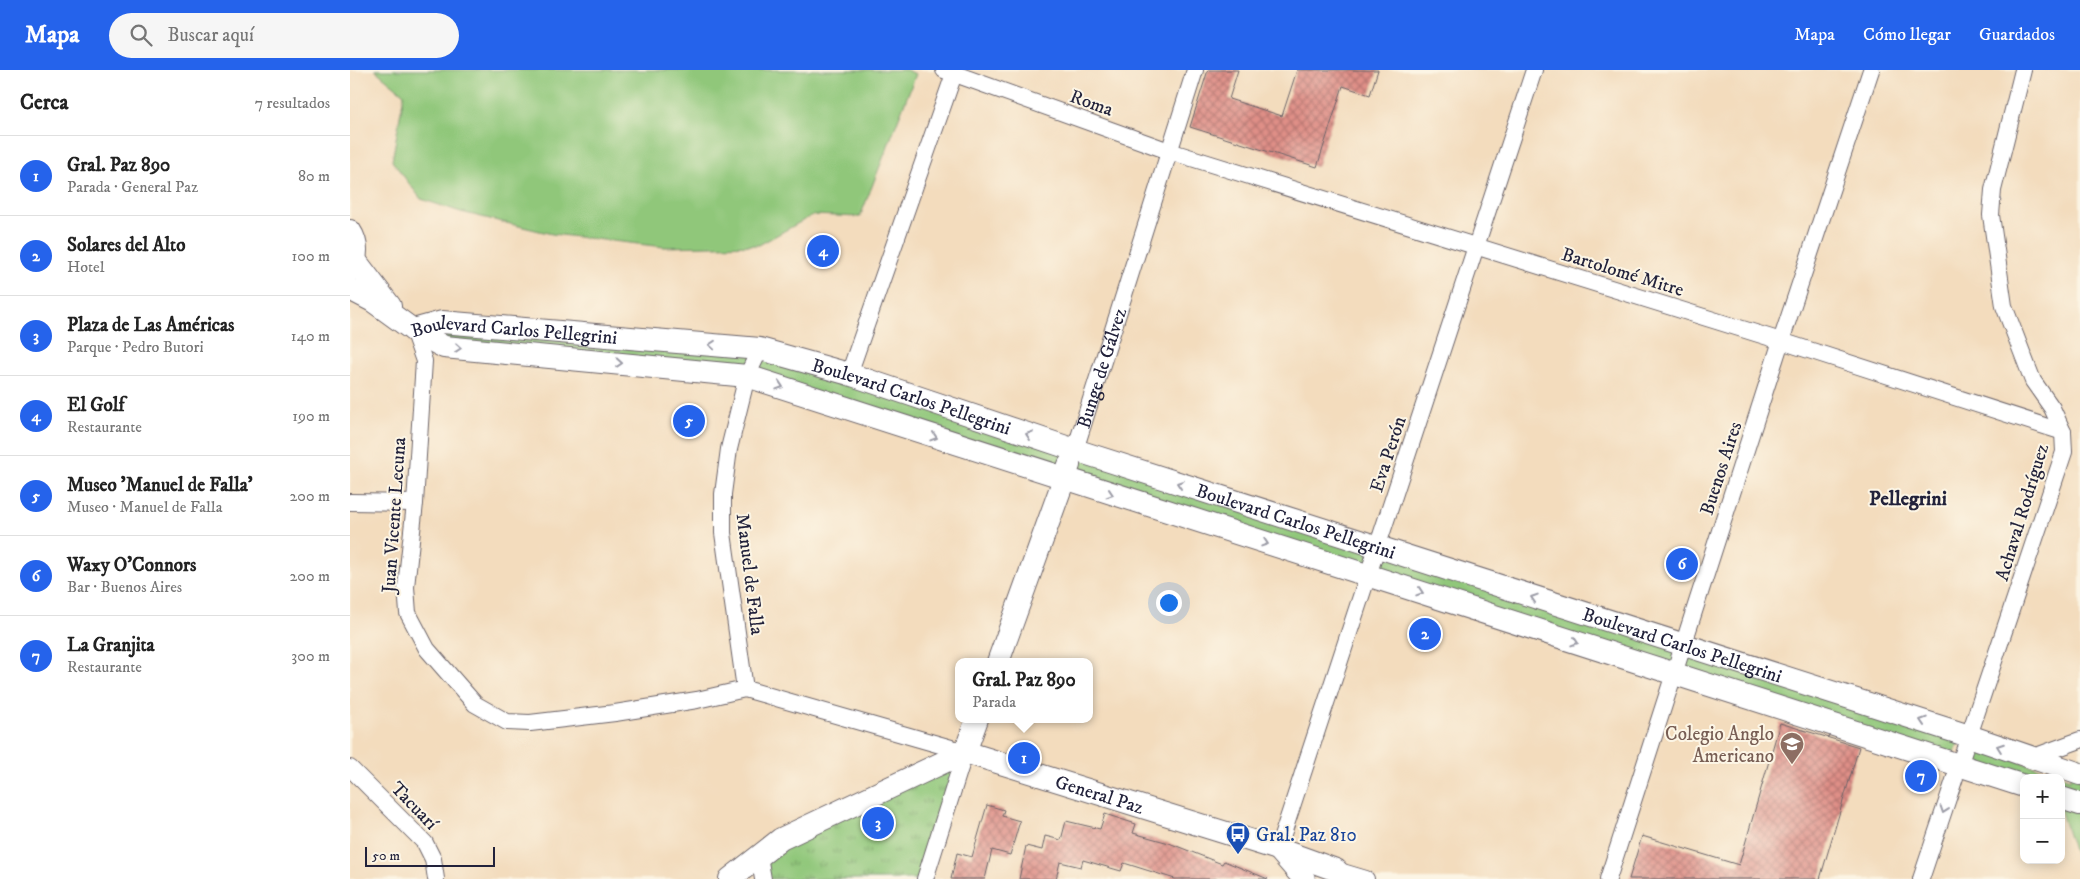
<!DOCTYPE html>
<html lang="es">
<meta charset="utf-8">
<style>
:root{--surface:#fff;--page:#f6f6f6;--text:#222;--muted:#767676;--line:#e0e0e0;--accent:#2563eb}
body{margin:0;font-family:"IM FELL DW Pica",serif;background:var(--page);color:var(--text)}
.controls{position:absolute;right:15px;bottom:15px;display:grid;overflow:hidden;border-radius:10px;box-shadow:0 2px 12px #0003}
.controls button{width:45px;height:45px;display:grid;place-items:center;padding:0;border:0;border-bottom:1px solid var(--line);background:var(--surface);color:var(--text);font:25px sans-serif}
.scale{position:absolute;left:15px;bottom:12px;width:130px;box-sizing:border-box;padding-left:5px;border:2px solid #22223b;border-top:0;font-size:14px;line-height:18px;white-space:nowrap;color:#22223b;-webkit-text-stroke:4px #fcf5e5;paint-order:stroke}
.you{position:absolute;left:818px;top:532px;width:18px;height:18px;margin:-12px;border:4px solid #fff;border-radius:50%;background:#1a73e8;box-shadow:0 0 0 8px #1a73e833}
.badge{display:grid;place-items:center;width:32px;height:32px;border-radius:50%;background:var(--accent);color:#fff;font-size:16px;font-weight:700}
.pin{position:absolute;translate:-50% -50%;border:2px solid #fff;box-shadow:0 1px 5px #0006}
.popup{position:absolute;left:605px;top:588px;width:138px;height:65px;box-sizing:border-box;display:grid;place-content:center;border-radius:10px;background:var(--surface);filter:drop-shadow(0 1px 4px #0005);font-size:16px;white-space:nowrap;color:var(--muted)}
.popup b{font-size:19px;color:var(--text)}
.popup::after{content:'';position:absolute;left:50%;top:100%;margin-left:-10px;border:10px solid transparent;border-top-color:var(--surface)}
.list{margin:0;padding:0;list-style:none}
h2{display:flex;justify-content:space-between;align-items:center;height:65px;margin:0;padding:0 20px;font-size:21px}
h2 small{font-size:16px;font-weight:400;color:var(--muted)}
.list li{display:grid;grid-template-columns:32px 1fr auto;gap:15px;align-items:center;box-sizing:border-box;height:80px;padding:0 20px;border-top:1px solid var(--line)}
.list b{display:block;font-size:19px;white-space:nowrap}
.list p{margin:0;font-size:16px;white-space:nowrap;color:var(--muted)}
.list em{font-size:16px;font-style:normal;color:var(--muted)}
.icon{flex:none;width:28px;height:28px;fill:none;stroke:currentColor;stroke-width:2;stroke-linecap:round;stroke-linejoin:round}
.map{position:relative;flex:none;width:1730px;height:809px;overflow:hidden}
header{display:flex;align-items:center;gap:30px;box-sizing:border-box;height:70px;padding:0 25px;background:var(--accent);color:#fff}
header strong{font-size:24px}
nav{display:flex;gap:28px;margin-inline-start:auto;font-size:18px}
.search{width:350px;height:45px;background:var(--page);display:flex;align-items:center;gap:12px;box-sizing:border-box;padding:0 18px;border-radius:28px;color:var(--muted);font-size:19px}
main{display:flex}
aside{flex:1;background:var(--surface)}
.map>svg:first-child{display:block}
</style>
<header>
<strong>Mapa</strong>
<div class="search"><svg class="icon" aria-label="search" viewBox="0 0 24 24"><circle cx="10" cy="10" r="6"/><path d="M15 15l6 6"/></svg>Buscar aquí</div>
<nav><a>Mapa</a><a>Cómo llegar</a><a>Guardados</a></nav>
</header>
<main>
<aside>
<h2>Cerca<small>7 resultados</small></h2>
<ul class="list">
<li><span class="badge">1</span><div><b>Gral. Paz 890</b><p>Parada · General Paz</p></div><em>80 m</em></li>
<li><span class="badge">2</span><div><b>Solares del Alto</b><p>Hotel</p></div><em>100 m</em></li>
<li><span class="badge">3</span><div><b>Plaza de Las Américas</b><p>Parque · Pedro Butori</p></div><em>140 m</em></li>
<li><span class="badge">4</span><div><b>El Golf</b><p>Restaurante</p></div><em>190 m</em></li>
<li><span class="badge">5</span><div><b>Museo 'Manuel de Falla'</b><p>Museo · Manuel de Falla</p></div><em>200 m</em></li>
<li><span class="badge">6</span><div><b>Waxy O'Connors</b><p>Bar · Buenos Aires</p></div><em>200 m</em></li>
<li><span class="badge">7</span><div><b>La Granjita</b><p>Restaurante</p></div><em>300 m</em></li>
</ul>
</aside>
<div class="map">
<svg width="1730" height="809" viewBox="0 0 1730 809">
<defs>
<pattern id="park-tufts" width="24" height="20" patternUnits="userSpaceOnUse" patternTransform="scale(1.25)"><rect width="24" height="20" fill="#90c77a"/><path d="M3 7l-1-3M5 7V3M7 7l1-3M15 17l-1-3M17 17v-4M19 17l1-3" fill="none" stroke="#75a165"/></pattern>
<pattern id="building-cross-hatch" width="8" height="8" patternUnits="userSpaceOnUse" patternTransform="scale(1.25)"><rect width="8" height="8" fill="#df8f87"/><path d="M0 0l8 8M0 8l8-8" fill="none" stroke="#b47470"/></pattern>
</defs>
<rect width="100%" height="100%" fill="#fcf5e5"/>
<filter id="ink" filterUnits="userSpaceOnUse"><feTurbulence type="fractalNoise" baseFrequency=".02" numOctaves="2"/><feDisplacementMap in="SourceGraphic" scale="10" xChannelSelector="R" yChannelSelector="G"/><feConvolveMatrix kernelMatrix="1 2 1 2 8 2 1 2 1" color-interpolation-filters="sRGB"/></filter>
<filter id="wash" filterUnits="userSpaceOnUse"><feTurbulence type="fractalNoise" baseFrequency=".0096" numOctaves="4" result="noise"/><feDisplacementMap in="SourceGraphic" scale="20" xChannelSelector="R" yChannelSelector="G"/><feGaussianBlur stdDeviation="1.12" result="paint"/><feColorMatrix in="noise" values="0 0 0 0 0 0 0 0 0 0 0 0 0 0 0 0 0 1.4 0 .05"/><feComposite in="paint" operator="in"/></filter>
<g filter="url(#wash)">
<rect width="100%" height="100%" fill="#f3dcbd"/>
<g fill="#90c77a" stroke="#59745a">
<polygon points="25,0 556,0 566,4 510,147 463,145 409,175 314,177 202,164 111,142 71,129 42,91 54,24"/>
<polygon points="63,260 410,279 1334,576 1324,605 397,306 94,277"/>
<polygon points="1337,577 1611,666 1603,688 1325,604"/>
<polygon points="1624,676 1720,709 1730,685 1730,731 1711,725 1711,708 1674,708 1617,694"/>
<polygon points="1711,734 1730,740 1730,802 1711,742"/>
</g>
<polygon fill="url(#park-tufts)" stroke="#59745a" points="615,682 575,809 413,809 409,786"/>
<g id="blocks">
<g fill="url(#building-cross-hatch)">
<polygon points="858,0 888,0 879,29 932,46 947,0 1028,0 1020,25 993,16 967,97 840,57"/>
<polygon points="1430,653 1509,677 1470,809 1279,809 1292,766 1389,795"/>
<polygon points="637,735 654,740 652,746 670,751 660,785 642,780 635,809 601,809 607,783 622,787"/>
<polygon points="755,744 786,754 783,763 819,773 872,794 874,791 918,809 825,809 774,793 771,801 733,790 731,797 710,792 706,809 669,809 676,776 692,780 695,766 711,770 716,751 750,759"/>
</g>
</g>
</g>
<g filter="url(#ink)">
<use href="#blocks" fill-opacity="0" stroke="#6b6368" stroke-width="1"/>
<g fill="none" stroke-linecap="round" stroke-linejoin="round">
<defs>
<g id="street">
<polyline points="594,0 819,81 1431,271 1713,362"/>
<polyline points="63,260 74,291 65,433 56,517 58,543 77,579 125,634 157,652 180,653 265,643 347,630 395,619 615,682 575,809"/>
<polyline points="499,304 604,4"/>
<path id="s1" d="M725,380L845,0"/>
<polyline points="0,432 65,433"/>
<polyline points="395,619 373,463 373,424 379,379 397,306 410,279"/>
<polyline points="1681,688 1730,670"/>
<polyline points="0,698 75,773 83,789 86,809"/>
<polyline points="928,779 1184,0"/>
<polyline points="409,786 413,809"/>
<polyline points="986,800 1016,809"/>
<polyline points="1258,809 1431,271 1521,0"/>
<polyline points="1571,809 1714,382 1713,362 1702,338 1683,311 1654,236 1641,145 1643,120 1673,0"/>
</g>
<g id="secondary">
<path d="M0,161C8,173 8,187 0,200"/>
<polyline points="5,190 40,236"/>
<polyline points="0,219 23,231 63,260 94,277 397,306 1674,716"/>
<path id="s2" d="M63,260L92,252L410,279L499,304L725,380L1619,666L1730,704"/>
<polyline points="648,592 719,395"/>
<path id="s3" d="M615,682L928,779L986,800L994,809"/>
<polyline points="615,682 627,649"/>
<polyline points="1711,728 1730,734"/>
<polyline points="929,780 954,809"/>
<polyline points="380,809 431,769 615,682"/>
</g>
</defs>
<use href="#street" stroke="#6b6368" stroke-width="18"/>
<use href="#secondary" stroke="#6b6368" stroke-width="24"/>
<use href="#street" stroke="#fff" stroke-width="16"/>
<use href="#secondary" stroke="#fff" stroke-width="22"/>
</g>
<defs><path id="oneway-chevron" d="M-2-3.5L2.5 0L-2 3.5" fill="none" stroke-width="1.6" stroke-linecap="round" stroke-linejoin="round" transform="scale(1.25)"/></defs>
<g stroke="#9c9ca7">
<use href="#oneway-chevron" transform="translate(362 275) rotate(-175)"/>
<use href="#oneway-chevron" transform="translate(108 278) rotate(5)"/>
<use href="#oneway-chevron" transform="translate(269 293) rotate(5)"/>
<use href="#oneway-chevron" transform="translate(430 316) rotate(18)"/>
<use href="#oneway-chevron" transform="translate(679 365) rotate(-161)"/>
<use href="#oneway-chevron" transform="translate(584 367) rotate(18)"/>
<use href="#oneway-chevron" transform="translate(830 414) rotate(-162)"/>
<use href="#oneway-chevron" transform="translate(760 424) rotate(18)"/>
<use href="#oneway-chevron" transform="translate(915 473) rotate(18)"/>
<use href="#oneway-chevron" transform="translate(1070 522) rotate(18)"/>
<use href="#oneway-chevron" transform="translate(1184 528) rotate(-162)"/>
<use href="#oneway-chevron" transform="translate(1225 572) rotate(18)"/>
<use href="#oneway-chevron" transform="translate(1573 651) rotate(-162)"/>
<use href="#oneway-chevron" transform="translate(1650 677) rotate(-160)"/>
<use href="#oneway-chevron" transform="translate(1594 740) rotate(109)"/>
</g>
</g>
<defs>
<symbol id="school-pin" viewBox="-11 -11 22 30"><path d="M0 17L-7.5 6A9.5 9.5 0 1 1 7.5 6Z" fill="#8d6e63" stroke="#fcf5e5"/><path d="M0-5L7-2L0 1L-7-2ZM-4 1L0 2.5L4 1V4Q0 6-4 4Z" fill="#fff"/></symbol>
<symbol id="bus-pin" viewBox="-11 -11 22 30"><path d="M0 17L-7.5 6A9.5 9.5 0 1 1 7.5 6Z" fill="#1a4fb4" stroke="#fcf5e5"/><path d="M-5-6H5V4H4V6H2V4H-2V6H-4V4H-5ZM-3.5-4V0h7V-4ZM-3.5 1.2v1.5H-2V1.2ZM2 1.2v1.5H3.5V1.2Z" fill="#fff"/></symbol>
</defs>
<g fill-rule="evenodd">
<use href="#school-pin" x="1428" y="660" width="28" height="38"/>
<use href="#bus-pin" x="874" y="750" width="28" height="38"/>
</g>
<g text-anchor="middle" stroke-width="4" stroke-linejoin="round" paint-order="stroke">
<g font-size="19" fill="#22223b" stroke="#fcf5e5">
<text transform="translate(742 32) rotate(20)" y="7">Roma</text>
<text transform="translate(1273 201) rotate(17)" y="7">Bartolomé Mitre</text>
<text dy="7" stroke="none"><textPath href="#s2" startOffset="102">Boulevard Carlos Pellegrini</textPath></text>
<text dy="7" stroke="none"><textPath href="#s1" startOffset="86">Bunge de Gálvez</textPath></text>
<text dy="7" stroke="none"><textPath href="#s2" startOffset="508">Boulevard Carlos Pellegrini</textPath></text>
<text transform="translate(1037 384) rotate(-72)" y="7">Eva Perón</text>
<text transform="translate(1370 398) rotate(-72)" y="7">Buenos Aires</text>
<text transform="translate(1671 442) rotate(-73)" y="7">Achaval Rodríguez</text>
<text transform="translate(43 445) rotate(-86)" y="7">Juan Vicente Lecuna</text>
<text dy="7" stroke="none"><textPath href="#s2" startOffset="912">Boulevard Carlos Pellegrini</textPath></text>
<text transform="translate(401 504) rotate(83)" y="7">Manuel de Falla</text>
<text dy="7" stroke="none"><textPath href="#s2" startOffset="1318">Boulevard Carlos Pellegrini</textPath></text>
<text dy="7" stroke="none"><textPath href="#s3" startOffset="141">General Paz</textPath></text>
<text transform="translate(65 735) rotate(46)" y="7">Tacuarí</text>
</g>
<g font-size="19" fill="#785e54" stroke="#fcf5e5" text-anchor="end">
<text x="1424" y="670">Colegio Anglo<tspan x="1424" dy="22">Americano</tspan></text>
</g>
<g font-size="19" fill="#164399" stroke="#fcf5e5" text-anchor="start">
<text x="906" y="771">Gral. Paz 810</text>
</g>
<g font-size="20" font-weight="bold" fill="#22223b" stroke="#fcf5e5">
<text x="1558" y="435">Pellegrini</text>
</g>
</g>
</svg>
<div class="controls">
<button>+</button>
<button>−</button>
</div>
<div class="scale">50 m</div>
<div class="you"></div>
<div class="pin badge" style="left:674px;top:688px">1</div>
<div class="popup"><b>Gral. Paz 890</b>Parada</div>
<div class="pin badge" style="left:1075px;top:564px">2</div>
<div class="pin badge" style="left:528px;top:753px">3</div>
<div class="pin badge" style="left:473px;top:181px">4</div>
<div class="pin badge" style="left:339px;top:351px">5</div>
<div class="pin badge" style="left:1332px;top:494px">6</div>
<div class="pin badge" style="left:1571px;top:706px">7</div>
</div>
</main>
